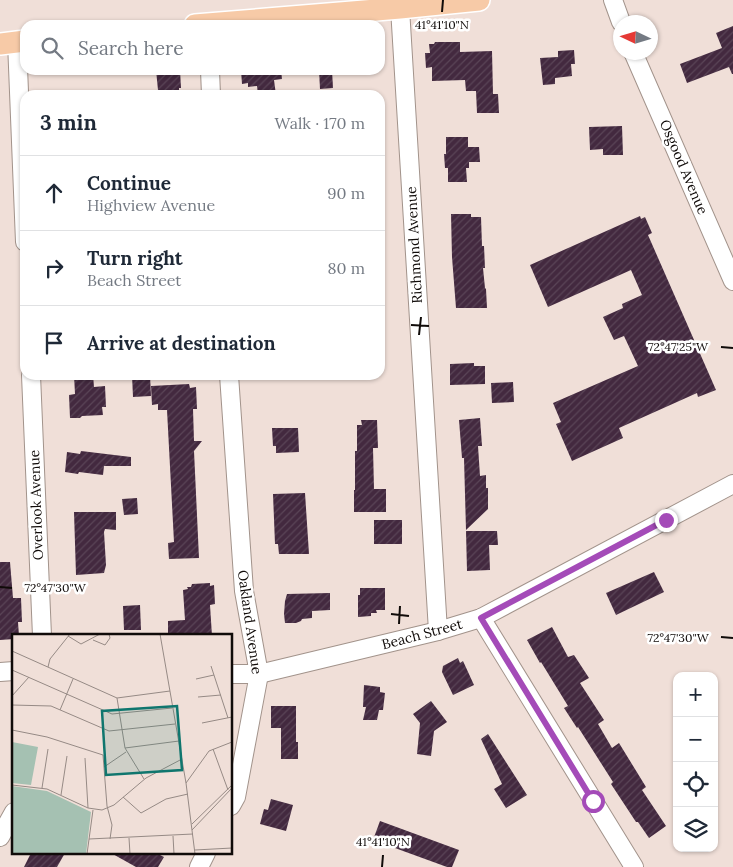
<!DOCTYPE html>
<meta charset="utf-8">
<style>
:root{--surface:#fff;--page:#f2f2f3;--text:#1f2937;--muted:#747a83;--line:#e0e1e3}
body{margin:0;font-family:Lora,serif;background:var(--page);color:var(--text)}
.controls{position:absolute;right:15px;bottom:15px;display:grid;overflow:hidden;border-radius:10px;box-shadow:0 1px 4px #0004}
.controls button{width:45px;height:45px;display:grid;place-items:center;padding:0;border:0;border-bottom:1px solid var(--line);background:var(--surface);color:var(--text);font:25px sans-serif}
.compass{position:absolute;left:613px;top:15px;width:45px;height:45px;border-radius:50%;background:var(--surface);box-shadow:0 1px 4px #0004;rotate:274deg}
.stop{position:absolute;width:15px;height:15px;margin:-11px;border:4px solid #a44bb8;border-radius:50%;background:#fff}
.stop.end{background:#a44bb8;border-color:#fff;box-shadow:0 1px 5px #0008}
.list{margin:0;padding:0;list-style:none}
h2{display:flex;justify-content:space-between;align-items:center;height:65px;margin:0;padding:0 20px;font-size:21px}
h2 small{font-size:16px;font-weight:400;color:var(--muted)}
.list li{display:grid;grid-template-columns:32px 1fr auto;gap:15px;align-items:center;box-sizing:border-box;height:75px;padding:0 20px;border-top:1px solid var(--line)}
.list b{display:block;font-size:19px;white-space:nowrap}
.list p{margin:0;font-size:16px;white-space:nowrap;color:var(--muted)}
.list em{font-size:16px;font-style:normal;color:var(--muted)}
.icon{flex:none;width:28px;height:28px;fill:none;stroke:currentColor;stroke-width:2;stroke-linecap:round;stroke-linejoin:round}
.map{position:relative;flex:none;width:733px;height:867px;overflow:hidden}
.search{position:absolute;background:var(--surface);box-shadow:0 1px 4px #0004;left:20px;top:20px;width:365px;height:55px;display:flex;align-items:center;gap:12px;box-sizing:border-box;padding:0 18px;border-radius:15px;color:var(--muted);font-size:19px}
.panel{position:absolute;background:var(--surface);box-shadow:0 1px 4px #0004;left:20px;top:90px;width:365px;height:290px;border-radius:15px}
.map>svg:first-child{display:block}
</style>
<div class="map">
<svg width="733" height="867" viewBox="0 0 733 867">
<defs>
<pattern id="building-hatch" width="6" height="6" patternUnits="userSpaceOnUse" patternTransform="scale(1.25)"><rect width="6" height="6" fill="#43293f"/><path d="M-1 1l2-2M0 6l6-6M5 7l2-2" fill="none" stroke="#5a4557"/></pattern>
</defs>
<rect width="100%" height="100%" fill="#f0dfd8"/>
<g fill="url(#building-hatch)">
<polygon points="733,26 733,74 732,74 729,67 687,83 680,64 722,48 716,33"/>
<polygon points="435,42 460,42 460,52 492,51 493,94 498,94 499,113 477,113 476,91 466,91 465,80 432,81 432,67 426,68 425,53 430,53 429,44 434,44"/>
<polygon points="574,50 575,64 571,64 572,76 555,78 555,84 543,85 540,58 558,57 558,51"/>
<polygon points="156,70 180,70 181,88 179,88 179,95 161,95 160,90 158,90"/>
<polygon points="241,70 281,70 282,79 274,80 276,95 258,95 257,86 248,87 248,83 242,84"/>
<polygon points="319,70 332,70 333,88 320,89"/>
<polygon points="622,126 623,155 603,155 603,149 590,150 589,127"/>
<polygon points="446,137 468,137 468,147 479,147 480,162 469,162 469,168 466,168 467,182 448,182 448,168 445,168 444,154 446,154"/>
<polygon points="451,214 471,214 471,217 481,217 482,246 484,246 485,268 483,268 485,288 486,289 487,308 456,308 452,257"/>
<polygon points="640,216 641,219 645,217 652,233 648,235 716,390 698,397 697,393 619,428 623,438 572,461 556,424 561,422 553,403 638,366 624,336 614,340 603,317 623,308 622,304 642,295 631,270 548,307 530,265"/>
<polygon points="474,363 474,366 485,366 485,384 450,385 450,364"/>
<polygon points="74,375 93,375 94,387 105,386 106,407 102,407 103,415 82,416 80,418 70,418 69,395 75,394"/>
<polygon points="132,375 150,375 151,396 133,397"/>
<polygon points="513,382 514,402 492,403 491,383"/>
<polygon points="189,384 190,388 196,387 197,409 193,409 194,441 202,441 194,451 199,558 169,559 168,543 174,542 167,410 158,410 158,404 152,405 151,386"/>
<polygon points="480,418 482,446 478,446 480,476 486,475 486,488 488,488 488,509 466,530 464,458 462,458 459,420"/>
<polygon points="361,420 377,420 378,448 373,448 374,489 386,489 386,512 354,512 354,490 355,490 355,451 357,451 357,425 362,425"/>
<polygon points="272,428 298,428 299,452 276,453 276,446 273,446"/>
<polygon points="81,451 131,457 131,466 104,466 103,475 79,472 78,474 65,472 67,452 80,454"/>
<polygon points="305,493 309,554 279,554 278,544 275,544 273,494"/>
<polygon points="137,498 138,514 124,515 122,499"/>
<polygon points="74,512 116,512 116,530 105,529 104,532 106,565 104,573 76,575"/>
<rect x="374" y="520" width="28" height="24"/>
<polygon points="466,531 497,531 498,545 489,545 490,570 467,571"/>
<polygon points="0,562 10,562 13,598 21,598 22,622 18,622 19,636 14,636 14,639 0,640"/>
<polygon points="654,572 664,592 616,615 606,593"/>
<polygon points="210,583 210,586 214,585 215,604 210,605 212,636 168,636 168,621 185,620 183,590 188,589 187,587 191,587 192,584"/>
<polygon points="360,588 385,588 385,610 376,610 377,613 371,613 371,616 358,617 358,595 360,595"/>
<polygon points="330,593 330,610 312,611 312,618 302,619 301,621 296,623 285,623 284,614 285,601 287,594"/>
<polygon points="140,605 141,630 124,630 123,606"/>
<polygon points="552,627 568,657 574,655 589,678 580,683 604,720 598,724 612,748 619,743 646,787 642,790 666,826 649,838 638,822 636,822 611,784 613,782 578,727 577,728 564,708 568,706 541,662 540,663 527,640"/>
<polygon points="458,658 460,663 463,661 474,685 453,695 442,672 443,666"/>
<polygon points="364,685 380,687 380,692 385,693 383,710 379,710 377,720 363,720 366,707 363,707"/>
<polygon points="431,701 447,722 434,731 431,756 417,754 420,723 413,714"/>
<polygon points="271,706 296,706 296,742 298,742 298,759 281,759 281,728 271,728"/>
<polygon points="488,734 527,795 506,808 494,789 502,784 481,739"/>
<polygon points="271,799 293,805 286,831 260,824 264,809 268,810"/>
<polygon points="380,821 459,850 452,867 447,867 373,840"/>
<polygon points="31,853 65,853 57,867 24,867"/>
<polygon points="111,853 156,853 164,857 158,867 136,867"/>
</g>
<g fill="none" stroke-linecap="round" stroke-linejoin="round">
<defs>
<g id="minor">
<polyline points="613,0 621,22"/>
<polyline points="400,8 438,631"/>
<polyline points="17,42 25,242"/>
<polyline points="633,52 733,281"/>
<polyline points="210,70 211,95"/>
<polyline points="31,375 42,636"/>
<polyline points="229,375 244,591 259,674 236,797 231,806"/>
<polyline points="481,618 634,867"/>
<polyline points="0,672 14,671"/>
<polyline points="231,674 259,674 438,631 481,618 733,484"/>
<polyline points="0,837 14,812"/>
<polyline points="199,867 206,853"/>
</g>
<g id="major">
<polyline points="195,25 400,8 479,0"/>
<polyline points="0,44 25,41"/>
</g>
</defs>
<use href="#minor" stroke="#a2938b" stroke-width="20"/>
<use href="#major" stroke="#fff" stroke-width="24"/>
<use href="#minor" stroke="#fff" stroke-width="18"/>
<use href="#major" stroke="#f7caa7" stroke-width="21"/>
</g>
<g fill="none" stroke-linecap="round" stroke-linejoin="round">
<polyline stroke="#a44bb8" stroke-width="6" points="593,801 481,618 666,520"/>
</g>
<path fill="none" stroke="#100b09" stroke-width="2" d="M442,12L443,0M411,325L429,326M419,335L421,317M721,347L733,348M0,587L12,588M391,614L409,616M399,624L400,606M721,637L733,638M382,867L383,855"/>
<g text-anchor="middle" stroke-width="5" stroke-linejoin="round" paint-order="stroke">
<g font-size="14" fill="#100b09" stroke="#fff">
<text transform="translate(684 167) rotate(67)" y="5">Osgood Avenue</text>
<text transform="translate(414 245) rotate(-93)" y="5">Richmond Avenue</text>
<text transform="translate(36 505) rotate(-92)" y="5">Overlook Avenue</text>
<text transform="translate(250 622) rotate(82)" y="5">Oakland Avenue</text>
<text transform="translate(422 634) rotate(-15)" y="5">Beach Street</text>
</g>
</g>
<g transform="translate(12 634)">
<rect width="220" height="220" fill="#f0dfd8"/>
<path d="M0,108L26,113L19,151L0,149ZM0,152L35,157L79,178L74,220H0Z" fill="#a5c1b2"/>
<path fill="none" stroke="#968a85" stroke-width="1" d="M17,0H36M148,0L174,149L183,220M56,2L69,10L88,0M81,6L93,11L98,4L97,0M0,17L105,64L158,57M199,32L216,84M36,33L38,25L58,0M0,36L100,80L160,74M184,45L202,41M0,62L17,43M186,63L209,61M105,64L113,114L132,145M0,71L39,72L97,97L163,90M48,76L61,45M190,89L220,83M0,96L35,103L91,121L95,172L100,191L98,205M113,114L167,107M201,115L216,156M73,124L76,174M92,133L114,118M174,149L197,117L220,108M0,151L35,155L76,174L90,176L102,171L134,144L170,125M30,154L36,115M49,161L55,122M111,163L129,179L154,165L176,160M180,190L220,151M180,196L220,154M161,202L162,220M117,204L118,220M77,205L181,200M183,216L220,214M75,220L81,176"/>
<path fill="#0f766e" fill-opacity="0.15" stroke="#0f766e" stroke-width="2.5" d="M165,72L170,136L94,141L90,77Z"/>
<rect width="220" height="220" fill="none" stroke="#100b09" stroke-width="2.5"/>
</g>
<g font-size="12" text-anchor="middle" fill="#100b09" stroke="#fff" stroke-width="5" stroke-linejoin="round" paint-order="stroke">
<text x="442" y="29">41°41'10"N</text>
<text x="678" y="351">72°47'25"W</text>
<text x="55" y="592">72°47'30"W</text>
<text x="678" y="642">72°47'30"W</text>
<text x="383" y="846">41°41'10"N</text>
</g>
</svg>
<div class="controls">
<button>+</button>
<button>−</button>
<button><svg class="icon" aria-label="locate" viewBox="0 0 24 24"><circle cx="12" cy="12" r="6"/><path d="M12 2v4M12 18v4M2 12h4M18 12h4"/></svg></button>
<button><svg class="icon" aria-label="layers" viewBox="0 0 24 24"><path d="M12 4l9 5-9 5-9-5zM3 14l9 5 9-5"/></svg></button>
</div>
<svg class="compass" viewBox="-18 -18 36 36"><path d="M0-13l5 13h-10z" fill="#e53935"/><path d="M0 13l5-13h-10z" fill="#747a83"/></svg>
<div class="stop" style="left:593px;top:801px"></div>
<div class="stop end" style="left:666px;top:520px"></div>
<div class="search"><svg class="icon" aria-label="search" viewBox="0 0 24 24"><circle cx="10" cy="10" r="6"/><path d="M15 15l6 6"/></svg>Search here</div>
<section class="panel">
<h2>3 min<small>Walk · 170 m</small></h2>
<ul class="list">
<li><svg class="icon" aria-label="ahead" viewBox="0 0 24 24"><path d="M12 20V5M6 11l6-6 6 6"/></svg><div><b>Continue</b><p>Highview Avenue</p></div><em>90 m</em></li>
<li><svg class="icon" aria-label="right" viewBox="0 0 24 24"><path d="M7 20v-9h11M14 6l5 5-5 5"/></svg><div><b>Turn right</b><p>Beach Street</p></div><em>80 m</em></li>
<li><svg class="icon" aria-label="arrive" viewBox="0 0 24 24"><path d="M6 21V4h12l-3 4 3 4H6"/></svg><div><b>Arrive at destination</b></div></li>
</ul>
</section>
</div>
